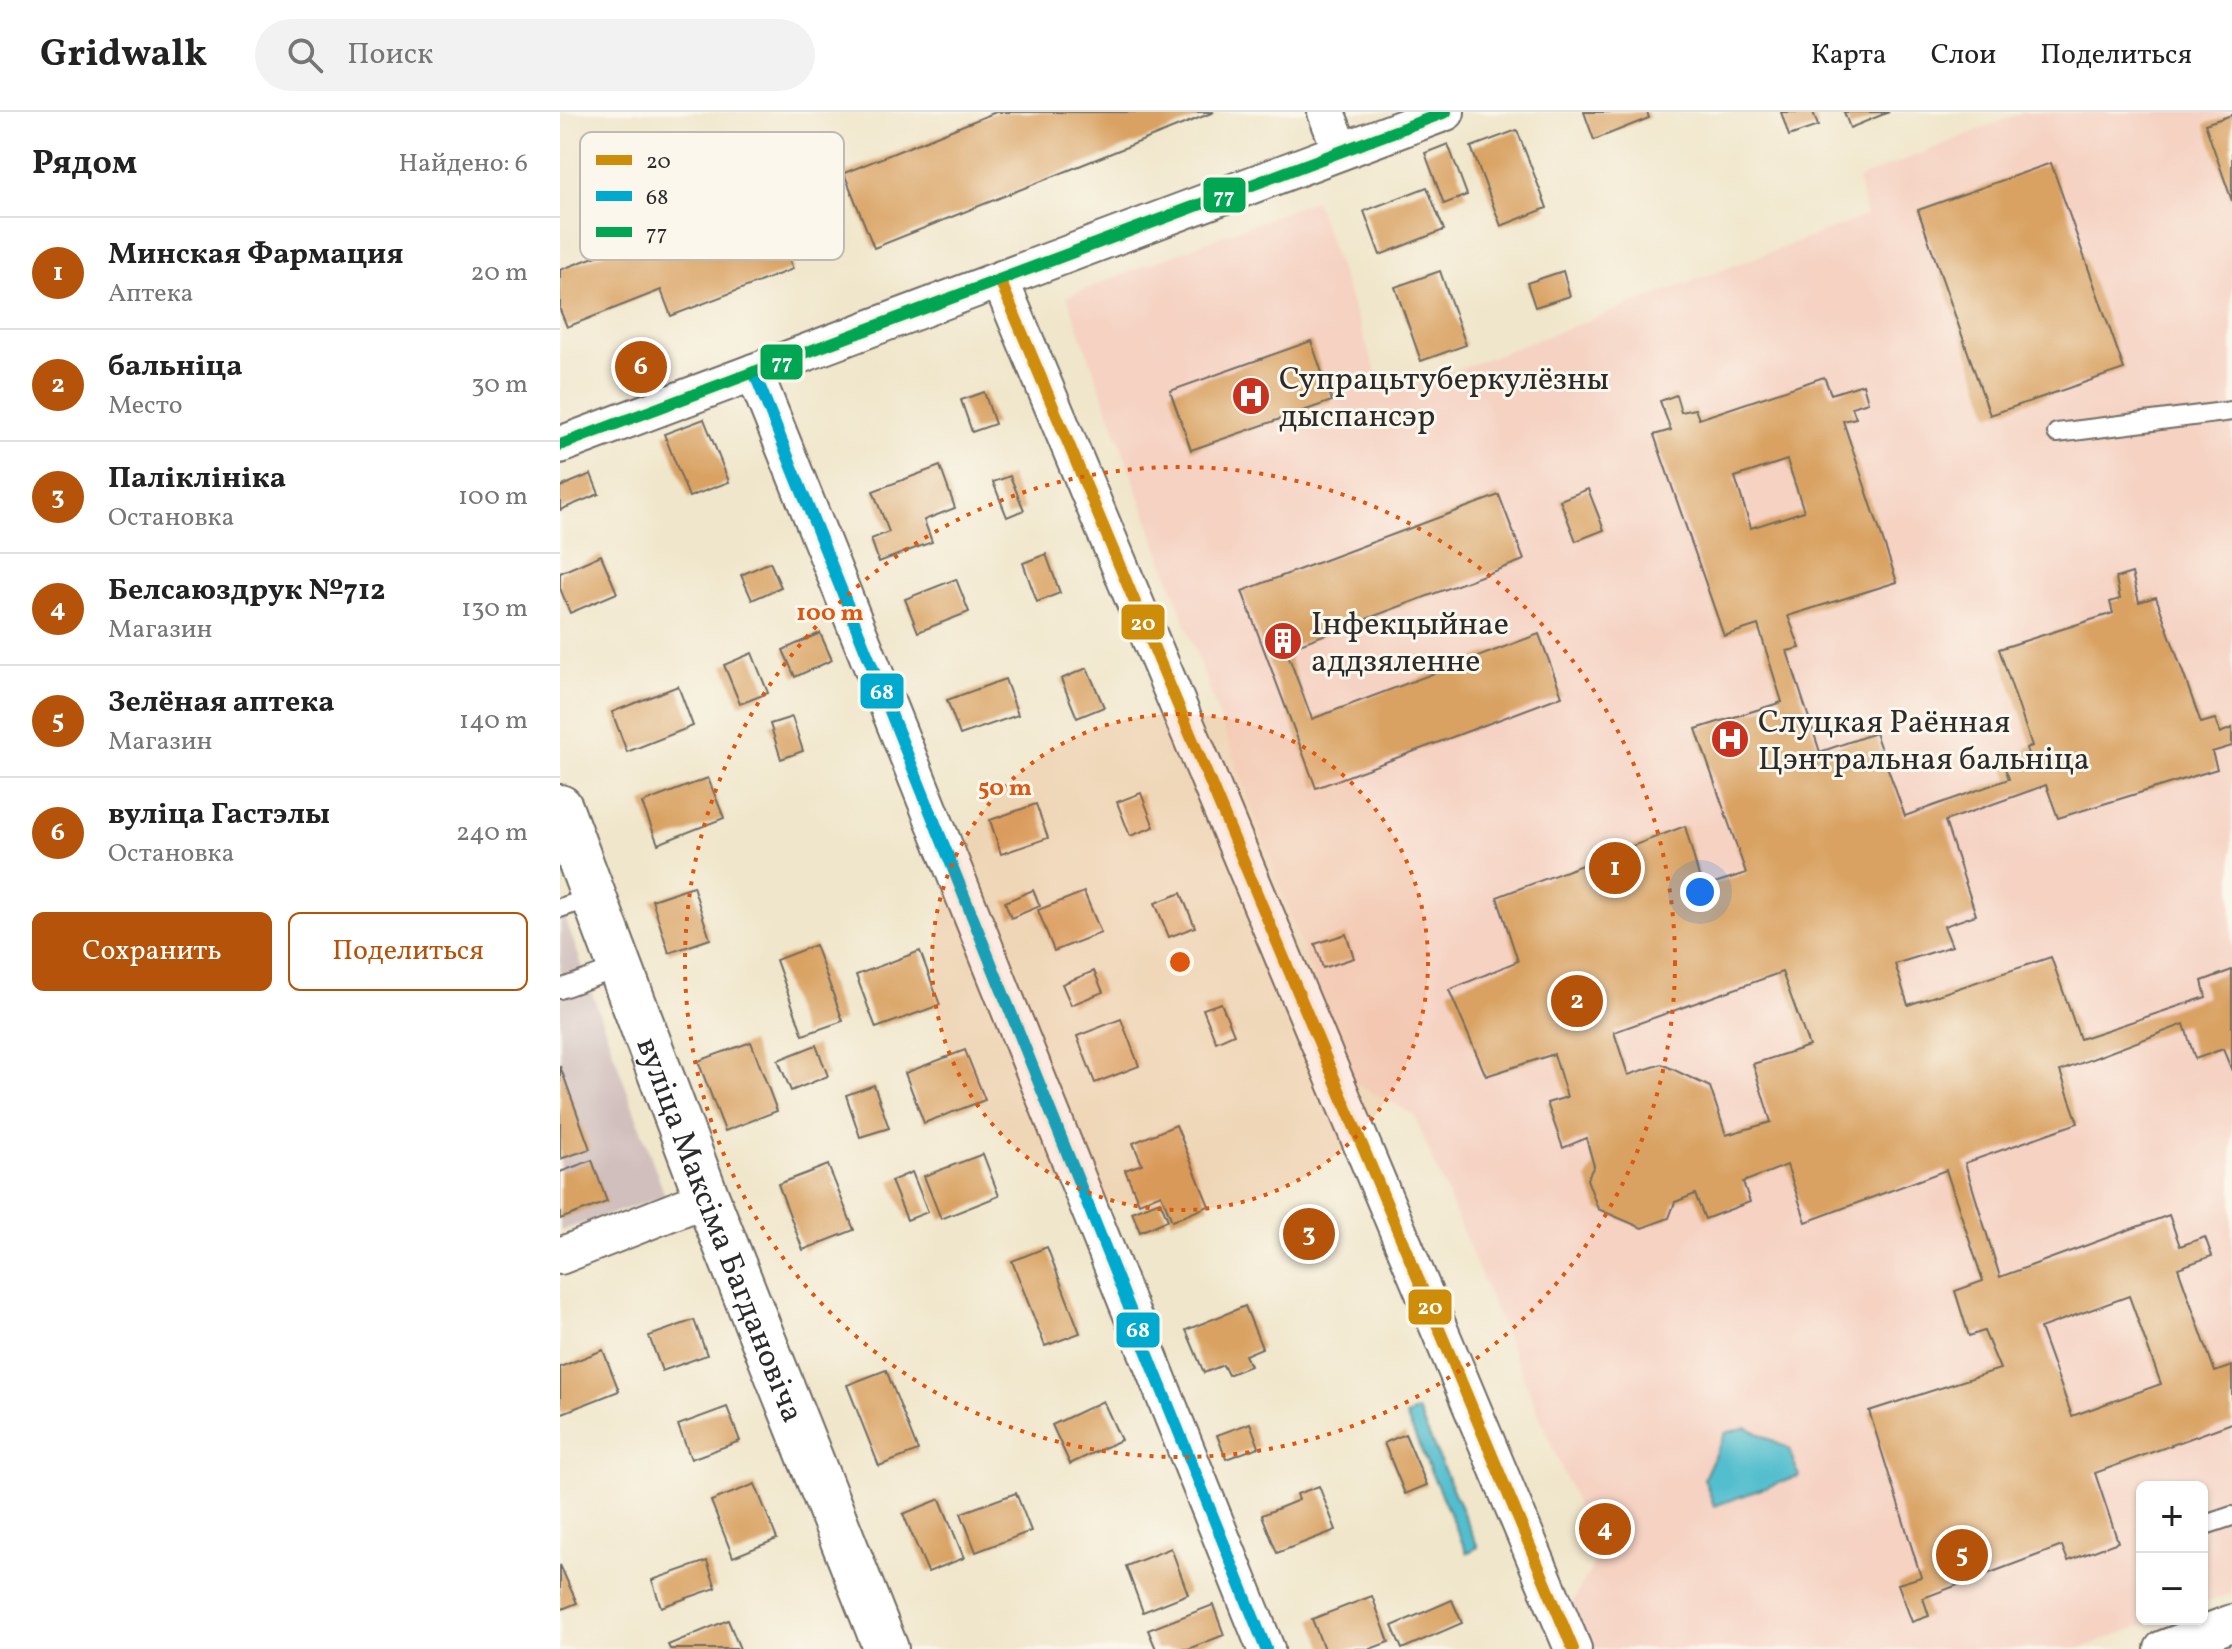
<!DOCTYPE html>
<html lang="ru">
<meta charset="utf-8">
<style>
:root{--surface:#fff;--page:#f2f2f2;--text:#222;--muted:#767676;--line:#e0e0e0;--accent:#b45309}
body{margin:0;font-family:Vollkorn,serif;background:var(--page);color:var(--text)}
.controls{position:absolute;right:24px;bottom:24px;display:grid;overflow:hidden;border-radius:12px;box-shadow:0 2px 6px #0004}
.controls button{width:72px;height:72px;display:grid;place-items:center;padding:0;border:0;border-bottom:2px solid var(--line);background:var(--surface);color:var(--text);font:40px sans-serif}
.you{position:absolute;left:1140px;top:780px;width:28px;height:28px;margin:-20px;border:6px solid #fff;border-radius:50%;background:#1a73e8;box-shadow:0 0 0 12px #1a73e833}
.badge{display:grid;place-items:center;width:52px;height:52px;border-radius:50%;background:var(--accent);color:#fff;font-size:26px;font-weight:700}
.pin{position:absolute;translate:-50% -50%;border:4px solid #fff;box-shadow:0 2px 8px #0006}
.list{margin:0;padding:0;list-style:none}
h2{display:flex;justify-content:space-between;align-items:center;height:104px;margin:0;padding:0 32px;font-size:34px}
h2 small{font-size:26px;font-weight:400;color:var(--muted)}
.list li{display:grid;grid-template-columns:52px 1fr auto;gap:24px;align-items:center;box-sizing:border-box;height:112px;padding:0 32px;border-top:2px solid var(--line)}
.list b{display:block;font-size:30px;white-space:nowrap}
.list p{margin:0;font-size:26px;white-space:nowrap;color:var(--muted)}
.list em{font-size:26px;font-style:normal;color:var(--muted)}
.actions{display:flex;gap:16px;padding:24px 32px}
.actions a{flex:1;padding:18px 0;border:2px solid var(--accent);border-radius:12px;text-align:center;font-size:28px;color:var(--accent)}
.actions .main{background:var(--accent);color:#fff}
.icon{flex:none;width:44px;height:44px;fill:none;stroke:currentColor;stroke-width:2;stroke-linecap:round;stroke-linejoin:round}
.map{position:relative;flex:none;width:1672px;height:1537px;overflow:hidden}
header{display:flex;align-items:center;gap:48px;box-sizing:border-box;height:112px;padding:0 40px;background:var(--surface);border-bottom:2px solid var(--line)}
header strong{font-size:38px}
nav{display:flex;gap:44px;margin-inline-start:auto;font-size:28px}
.search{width:560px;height:72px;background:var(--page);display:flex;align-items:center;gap:20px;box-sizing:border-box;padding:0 28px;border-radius:44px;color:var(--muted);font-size:30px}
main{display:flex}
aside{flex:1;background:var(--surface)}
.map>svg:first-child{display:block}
</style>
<header>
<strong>Gridwalk</strong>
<div class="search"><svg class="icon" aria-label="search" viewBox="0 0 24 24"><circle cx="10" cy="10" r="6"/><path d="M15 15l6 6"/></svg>Поиск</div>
<nav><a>Карта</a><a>Слои</a><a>Поделиться</a></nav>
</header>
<main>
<aside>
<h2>Рядом<small>Найдено: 6</small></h2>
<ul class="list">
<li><span class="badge">1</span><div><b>Минская Фармация</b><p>Аптека</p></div><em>20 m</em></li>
<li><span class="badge">2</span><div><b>бальніца</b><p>Место</p></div><em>30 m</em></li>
<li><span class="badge">3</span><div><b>Паліклініка</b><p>Остановка</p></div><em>100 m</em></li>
<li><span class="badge">4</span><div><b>Белсаюздрук №712</b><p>Магазин</p></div><em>130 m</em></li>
<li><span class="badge">5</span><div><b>Зелёная аптека</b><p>Магазин</p></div><em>140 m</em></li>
<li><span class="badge">6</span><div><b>вуліца Гастэлы</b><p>Остановка</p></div><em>240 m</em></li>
</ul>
<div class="actions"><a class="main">Сохранить</a><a>Поделиться</a></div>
</aside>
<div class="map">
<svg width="1672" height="1537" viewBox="0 0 1672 1537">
<rect width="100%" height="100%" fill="#fbf7ec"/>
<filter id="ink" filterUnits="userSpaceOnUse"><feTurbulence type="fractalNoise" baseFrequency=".0125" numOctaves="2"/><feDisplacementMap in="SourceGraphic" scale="16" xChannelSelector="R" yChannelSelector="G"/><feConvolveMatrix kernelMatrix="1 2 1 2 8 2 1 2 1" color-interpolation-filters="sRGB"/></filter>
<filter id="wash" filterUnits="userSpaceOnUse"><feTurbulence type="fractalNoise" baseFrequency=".006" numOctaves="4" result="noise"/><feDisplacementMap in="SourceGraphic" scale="32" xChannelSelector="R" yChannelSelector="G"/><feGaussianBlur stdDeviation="1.8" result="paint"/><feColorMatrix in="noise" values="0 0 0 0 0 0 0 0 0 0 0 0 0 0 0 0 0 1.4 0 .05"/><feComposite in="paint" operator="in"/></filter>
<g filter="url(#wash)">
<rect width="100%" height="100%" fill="#f0e6cb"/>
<polygon fill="#f5d2c2" points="1463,0 1672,0 1672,1481 1642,1492 1642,1375 1582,1375 1582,1507 1601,1507 1518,1537 1029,1537 1011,1493 1038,1444 854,1003 791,969 507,184 755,88 825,285 1306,104 1298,67"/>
<polygon fill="#d1bfbd" points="0,792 105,1084 0,1119"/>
<g fill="#53bece" stroke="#3f747c" stroke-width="2">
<polygon points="858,1299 918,1435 907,1441 846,1304"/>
<polygon points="1186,1315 1229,1337 1239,1364 1154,1394 1144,1366 1165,1321"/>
</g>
<g id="blocks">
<g fill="#d9a262" fill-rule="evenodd">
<polygon points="436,0 654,0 314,136 284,61"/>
<polygon points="1024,0 1087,0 1089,6 1034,28"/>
<polygon points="1221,0 1253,0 1258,14 1229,24"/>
<polygon points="1284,0 1329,0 1290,16"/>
<polygon points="1672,3 1672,89 1645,12"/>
<polygon points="957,18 987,96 941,114 911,35"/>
<polygon points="888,32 907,83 884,92 865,41"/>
<polygon points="1491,51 1564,257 1430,303 1358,98"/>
<polygon points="867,75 884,118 820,143 804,99"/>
<polygon points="211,99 233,157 111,204 101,178 7,215 0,198 0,158 89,124 97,143"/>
<polygon points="880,159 906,233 861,249 835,175"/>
<polygon points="1003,159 1010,184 975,195 967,171"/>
<polygon points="751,229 772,289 631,338 610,279"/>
<path d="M1264,265L1271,282L1303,272L1308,290L1292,295L1296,306L1283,309L1337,470L1228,504L1240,536L1227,539L1260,640L1315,621L1345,704L1449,667L1445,656L1470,647L1466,636L1472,634L1439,537L1553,501L1550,490L1560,487L1556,466L1572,461L1579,490L1596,485L1641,611L1655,607L1660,621L1672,616V634L1652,640L1657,657L1498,706L1486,673L1385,709L1416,803L1384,814L1392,834L1335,852L1348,893L1491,845L1520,927L1646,885L1642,869L1672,858V959L1663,937L1635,947L1624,912L1500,959L1518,1011L1405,1051L1440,1165L1609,1103L1620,1134L1645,1125L1652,1144L1618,1156L1655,1260L1672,1254V1311L1535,1361L1558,1430L1508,1449L1502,1434L1363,1486L1369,1504L1352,1510L1338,1472L1361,1465L1309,1299L1440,1257L1424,1219L1409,1224L1395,1179L1423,1169L1386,1058L1246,1110L1227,1053L1183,1070L1190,1090L1145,1107L1135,1082L1115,1090L1109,1106L1082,1116L1038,1097L1027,1067L1034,1054L1026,1026L1003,1036L987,991L1007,985L994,942L926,964L889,878L958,849L937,785L1125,714L1142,775L1186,761L1136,617L1222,590L1198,513L1164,524L1094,323L1111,318L1100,289L1116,283L1121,300L1135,297L1139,307ZM1227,348L1244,399L1191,416L1175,365ZM1222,860L1249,934L1193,952L1211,1010L1166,1023L1150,975L1102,952L1068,963L1054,920ZM1569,1184L1601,1272L1512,1304L1480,1216Z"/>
<polygon points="424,280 435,312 412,320 401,288"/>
<polygon points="144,307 169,370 129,385 104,322"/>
<polygon points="380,354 395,396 364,408 372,430 319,450 311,427 329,420 313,379"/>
<polygon points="31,362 39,382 0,398 0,375"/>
<polygon points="450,364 464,398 447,405 433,370"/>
<polygon points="1028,377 1044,418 1016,429 1000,388"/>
<polygon points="939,383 964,448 726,537 752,607 979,522 1002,584 756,676 682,479"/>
<polygon points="486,442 500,481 477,490 463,451"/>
<polygon points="41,443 57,481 10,501 0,476 0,461"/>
<polygon points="210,450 221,475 192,488 181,463"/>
<polygon points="396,467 409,500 358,520 345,487"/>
<polygon points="260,521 272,548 235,565 223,538"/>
<polygon points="192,541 208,581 180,592 164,553"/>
<polygon points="527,556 544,595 517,606 501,567"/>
<polygon points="445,567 458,603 400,623 387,588"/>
<polygon points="118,574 133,614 67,640 52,600"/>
<polygon points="232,605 243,639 221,647 210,612"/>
<polygon points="148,666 164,706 98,732 82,691"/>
<polygon points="581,681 594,715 570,724 557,690"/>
<polygon points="476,692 488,726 441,742 430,708"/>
<polygon points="133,774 150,827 109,841 92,788"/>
<polygon points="473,778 480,794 451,806 445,790"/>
<polygon points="524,780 541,821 494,839 478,798"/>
<polygon points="621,781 635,815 609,825 595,791"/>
<polygon points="786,822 794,846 763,856 755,832"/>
<polygon points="255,833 283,909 243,923 216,848"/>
<polygon points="360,839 380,893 316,916 296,863"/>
<polygon points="534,859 543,880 511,893 502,872"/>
<polygon points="661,891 674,922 656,930 643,897"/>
<polygon points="561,907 579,954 535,971 517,924"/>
<polygon points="191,930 217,999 165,1019 138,949"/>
<polygon points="256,933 268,964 231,979 218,948"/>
<polygon points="405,938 425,988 364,1011 345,961"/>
<polygon points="0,954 30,1037 0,1047"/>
<polygon points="314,973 329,1016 300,1025 286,983"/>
<polygon points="616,1013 649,1094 612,1109 601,1082 579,1091 565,1058 582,1052 573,1031"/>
<polygon points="423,1042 439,1084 381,1107 364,1064"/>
<polygon points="32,1048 47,1090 0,1107 0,1060"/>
<polygon points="268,1053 294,1118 243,1138 218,1072"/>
<polygon points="352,1060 368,1100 347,1108 331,1069"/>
<polygon points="600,1089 608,1108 580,1120 572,1100"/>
<polygon points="487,1135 520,1221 485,1234 452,1149"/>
<polygon points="685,1194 702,1236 685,1243 690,1254 668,1263 663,1253 644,1261 626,1218"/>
<polygon points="134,1208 147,1243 102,1259 89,1224"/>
<polygon points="43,1238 59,1279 0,1302 0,1255"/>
<polygon points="326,1258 358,1339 319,1354 287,1273"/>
<polygon points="543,1289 561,1328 510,1352 492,1313"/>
<polygon points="167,1295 180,1329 131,1347 118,1313"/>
<polygon points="690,1311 699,1335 666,1347 657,1323"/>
<polygon points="845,1322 867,1373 845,1382 824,1331"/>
<polygon points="195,1372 217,1427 173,1445 151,1389"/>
<polygon points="759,1374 776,1418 717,1441 702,1403 739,1388 737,1382"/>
<polygon points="456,1381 471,1419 416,1440 401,1401"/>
<polygon points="380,1387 404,1446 368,1460 343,1402"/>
<polygon points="611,1436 628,1482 583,1500 566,1454"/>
<polygon points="147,1449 156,1476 101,1495 92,1468"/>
<polygon points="0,1453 17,1491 0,1498"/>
<polygon points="812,1484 829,1530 810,1537 764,1537 752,1507"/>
<polygon points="892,1488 902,1511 842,1537 832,1514"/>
<polygon points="653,1493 664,1523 628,1537 596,1537 588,1518"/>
<polygon points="168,1508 180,1537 110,1537 108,1533"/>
</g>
</g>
</g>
<g filter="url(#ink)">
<use href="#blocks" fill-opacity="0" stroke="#706c63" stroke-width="2"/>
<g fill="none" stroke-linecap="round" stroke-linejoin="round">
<defs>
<g id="lane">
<polyline points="1497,321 1672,299"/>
<polyline points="0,796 34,785"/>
<polyline points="0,877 61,855"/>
<polyline points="1642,1414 1672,1404"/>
</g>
<g id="street">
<polyline points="766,0 781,39"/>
<polyline points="440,168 1013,1537"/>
<polyline points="194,260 706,1537"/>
<polyline points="0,333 886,0"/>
<polyline points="0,1144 147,1086"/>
<polyline points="1603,1537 1672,1511"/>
</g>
<g id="secondary">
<path id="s1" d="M0,695L147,1086L326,1537"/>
</g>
</defs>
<use href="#lane" stroke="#706c63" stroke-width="22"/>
<use href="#street" stroke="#706c63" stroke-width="40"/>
<use href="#secondary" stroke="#706c63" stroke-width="48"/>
<use href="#lane" stroke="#fff" stroke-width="18"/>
<use href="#street" stroke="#fff" stroke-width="36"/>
<use href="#secondary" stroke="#fff" stroke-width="44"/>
<defs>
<polyline id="bus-1" points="440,168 1013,1537"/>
<polyline id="bus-2" points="194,260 706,1537"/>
<polyline id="bus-3" points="0,333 886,0"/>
</defs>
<use href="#bus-1" stroke="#fbf7ec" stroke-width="18"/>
<use href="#bus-2" stroke="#fbf7ec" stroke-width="18"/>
<use href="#bus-3" stroke="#fbf7ec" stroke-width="18"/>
<use href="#bus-1" stroke="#ce8d09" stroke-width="12"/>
<use href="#bus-2" stroke="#00a9ce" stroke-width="12"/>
<use href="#bus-3" stroke="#00a651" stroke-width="12"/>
</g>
</g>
<circle cx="620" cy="850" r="248" fill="#df570e" fill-opacity=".12"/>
<g fill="none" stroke="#df570e" stroke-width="4" stroke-dasharray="4 8">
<circle cx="620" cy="850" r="248"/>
<circle cx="620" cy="850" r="495"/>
</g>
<defs>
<symbol id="hospital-disc" viewBox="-11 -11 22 22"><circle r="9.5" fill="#c8321e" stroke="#fbf7ec"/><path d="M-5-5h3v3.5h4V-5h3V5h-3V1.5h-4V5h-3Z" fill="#fff"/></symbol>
<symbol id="building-disc" viewBox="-11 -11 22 22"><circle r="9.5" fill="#c8321e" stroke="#fbf7ec"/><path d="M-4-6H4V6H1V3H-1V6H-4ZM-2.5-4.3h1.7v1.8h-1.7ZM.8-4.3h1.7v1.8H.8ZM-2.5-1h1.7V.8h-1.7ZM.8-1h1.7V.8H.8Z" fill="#fff"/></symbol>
</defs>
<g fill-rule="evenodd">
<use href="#hospital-disc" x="669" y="262" width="44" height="44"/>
<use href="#building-disc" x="701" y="507" width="44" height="44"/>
<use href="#hospital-disc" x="1148" y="605" width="44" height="44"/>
</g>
<g text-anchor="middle" stroke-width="6" stroke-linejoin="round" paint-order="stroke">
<g font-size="32" fill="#2b2b2b" stroke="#fbf7ec" text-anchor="start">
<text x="719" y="277">Супрацьтуберкулёзны<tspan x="719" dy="37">дыспансэр</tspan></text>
<text x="751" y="522">Інфекцыйнае<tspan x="751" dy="37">аддзяленне</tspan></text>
<text x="1198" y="620">Слуцкая Раённая<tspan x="1198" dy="37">Цэнтральная бальніца</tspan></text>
</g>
<g font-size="32" fill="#2b2b2b" stroke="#fbf7ec">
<text dy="11" stroke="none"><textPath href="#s1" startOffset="452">вуліца Максіма Багдановіча</textPath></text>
</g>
</g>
<rect x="20" y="20" width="264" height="128" rx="12" fill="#fbf7ec" stroke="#bdbab2" stroke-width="2"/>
<rect x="36" y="43" width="36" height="10" fill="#ce8d09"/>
<rect x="36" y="79" width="36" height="10" fill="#00a9ce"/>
<rect x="36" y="115" width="36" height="10" fill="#00a651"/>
<g font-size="22" fill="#2b2b2b">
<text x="86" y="56">20</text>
<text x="86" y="92">68</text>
<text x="86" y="128">77</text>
</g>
<circle cx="620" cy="850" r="12" fill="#df570e" stroke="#fbf7ec" stroke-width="4"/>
<g font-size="24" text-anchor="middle" font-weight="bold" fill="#df570e" stroke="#fbf7ec" stroke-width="6" stroke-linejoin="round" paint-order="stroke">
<text x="270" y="508">100 m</text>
<text x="445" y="683">50 m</text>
</g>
<g stroke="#fbf7ec" stroke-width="3">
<rect x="642" y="64" width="45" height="38" rx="8" fill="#00a651"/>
<rect x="199" y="231" width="45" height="38" rx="8" fill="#00a651"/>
<rect x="560" y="491" width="46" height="38" rx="8" fill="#ce8d09"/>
<rect x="299" y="560" width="46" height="38" rx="8" fill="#00a9ce"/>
<rect x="847" y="1176" width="46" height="38" rx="8" fill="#ce8d09"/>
<rect x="555" y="1199" width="46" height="38" rx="8" fill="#00a9ce"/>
</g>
<g font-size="22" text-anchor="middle" font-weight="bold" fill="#fff">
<text x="664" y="91">77</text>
<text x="222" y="257">77</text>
<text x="583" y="518">20</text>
<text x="322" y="587">68</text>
<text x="870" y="1202">20</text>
<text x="578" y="1225">68</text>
</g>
</svg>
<div class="controls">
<button>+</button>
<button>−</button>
</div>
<div class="you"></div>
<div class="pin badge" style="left:1055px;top:756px">1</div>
<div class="pin badge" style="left:1017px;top:889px">2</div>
<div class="pin badge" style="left:749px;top:1122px">3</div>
<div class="pin badge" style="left:1045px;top:1417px">4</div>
<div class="pin badge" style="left:1402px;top:1443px">5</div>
<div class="pin badge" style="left:81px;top:255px">6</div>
</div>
</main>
